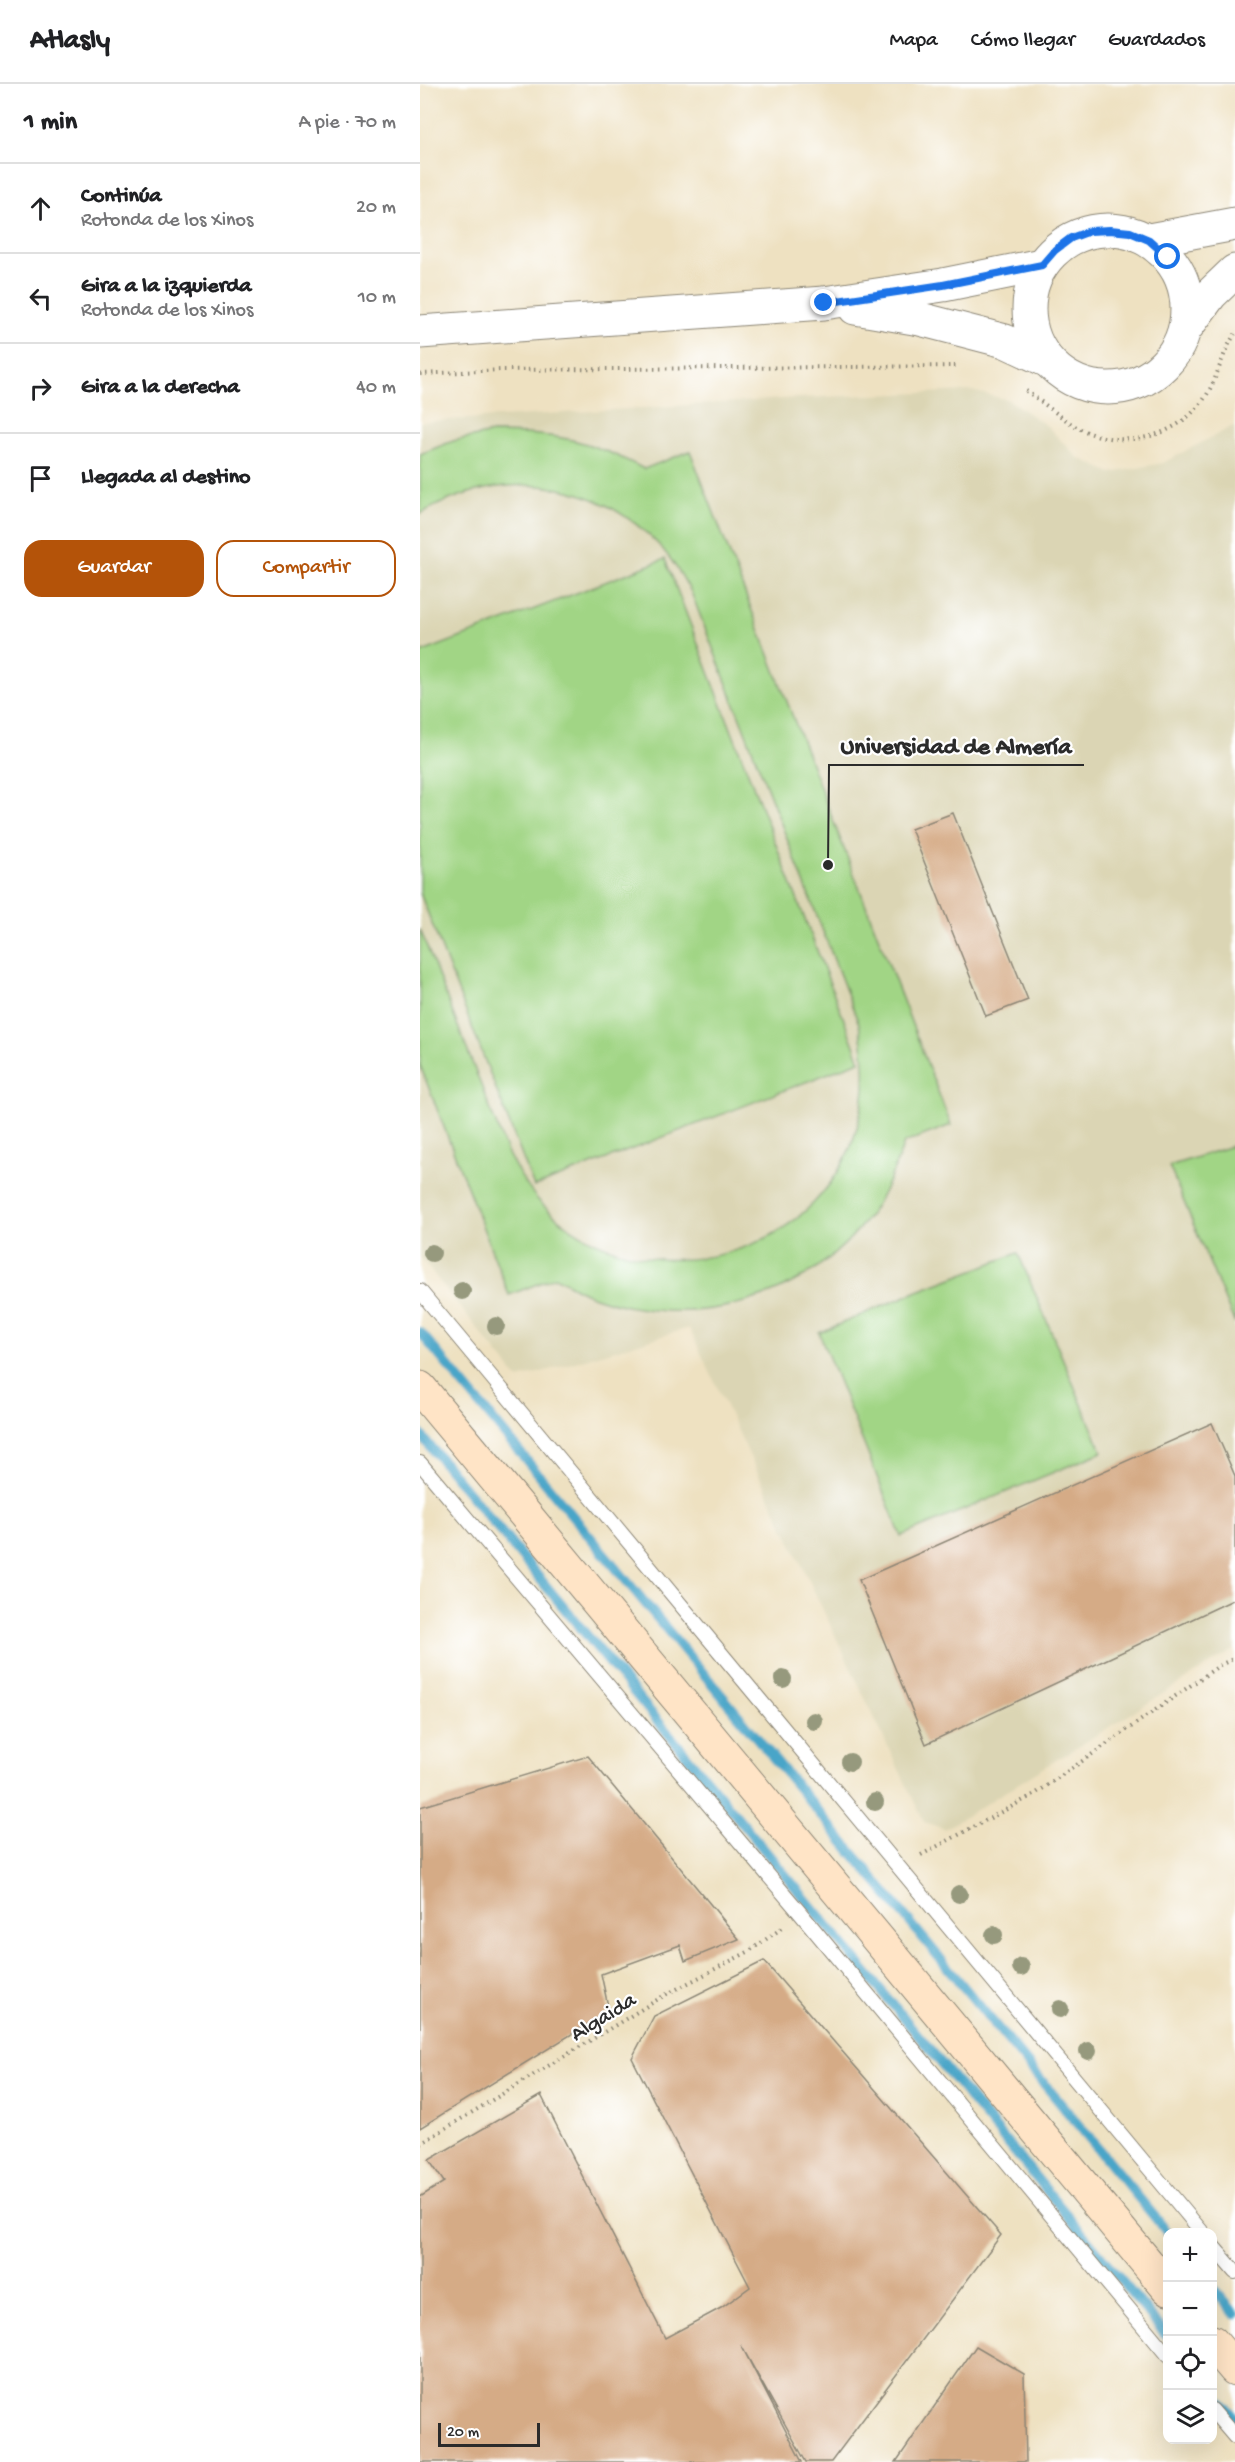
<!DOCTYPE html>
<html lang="es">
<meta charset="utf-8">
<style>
:root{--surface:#fff;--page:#f6f6f6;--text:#202124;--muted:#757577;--line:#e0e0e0;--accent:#b45309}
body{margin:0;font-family:"Gochi Hand",sans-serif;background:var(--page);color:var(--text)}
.controls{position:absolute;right:18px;bottom:18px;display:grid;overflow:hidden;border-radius:12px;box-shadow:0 6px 24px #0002}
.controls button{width:54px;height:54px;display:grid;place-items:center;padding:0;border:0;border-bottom:2px solid var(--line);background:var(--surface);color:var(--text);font:30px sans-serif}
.scale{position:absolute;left:18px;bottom:15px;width:102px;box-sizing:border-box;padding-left:6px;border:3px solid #2b2b2b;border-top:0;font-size:16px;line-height:21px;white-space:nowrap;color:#2b2b2b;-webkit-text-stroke:4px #fff;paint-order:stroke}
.stop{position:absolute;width:18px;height:18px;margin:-14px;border:4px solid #1a73e8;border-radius:50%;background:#fff}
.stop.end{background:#1a73e8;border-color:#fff;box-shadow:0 2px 6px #0008}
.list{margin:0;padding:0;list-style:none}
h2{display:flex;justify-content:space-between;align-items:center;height:78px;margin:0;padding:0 24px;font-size:26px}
h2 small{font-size:20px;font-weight:400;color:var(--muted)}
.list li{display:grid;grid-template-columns:39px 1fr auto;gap:18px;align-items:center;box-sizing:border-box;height:90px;padding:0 24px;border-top:2px solid var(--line)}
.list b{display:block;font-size:22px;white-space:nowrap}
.list p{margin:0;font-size:20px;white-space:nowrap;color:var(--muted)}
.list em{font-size:20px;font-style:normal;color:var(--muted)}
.actions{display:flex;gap:12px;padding:18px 24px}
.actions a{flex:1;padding:14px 0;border:2px solid var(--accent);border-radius:18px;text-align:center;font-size:21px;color:var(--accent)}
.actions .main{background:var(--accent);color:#fff}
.icon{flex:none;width:33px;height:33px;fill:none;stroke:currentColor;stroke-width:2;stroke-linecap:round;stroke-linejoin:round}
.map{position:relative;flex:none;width:815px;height:2378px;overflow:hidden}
header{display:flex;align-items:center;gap:36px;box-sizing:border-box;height:84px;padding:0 30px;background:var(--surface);border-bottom:2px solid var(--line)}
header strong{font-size:28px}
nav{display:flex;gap:33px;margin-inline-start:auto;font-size:21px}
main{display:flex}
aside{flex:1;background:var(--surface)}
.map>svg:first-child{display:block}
</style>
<header>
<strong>Atlasly</strong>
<nav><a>Mapa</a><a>Cómo llegar</a><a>Guardados</a></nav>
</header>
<main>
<aside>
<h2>1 min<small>A pie · 70 m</small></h2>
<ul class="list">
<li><svg class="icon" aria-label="ahead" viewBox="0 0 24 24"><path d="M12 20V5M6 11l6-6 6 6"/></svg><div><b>Continúa</b><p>Rotonda de los Xinos</p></div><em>20 m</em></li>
<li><svg class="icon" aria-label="left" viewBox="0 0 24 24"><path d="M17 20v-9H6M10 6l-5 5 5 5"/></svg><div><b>Gira a la izquierda</b><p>Rotonda de los Xinos</p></div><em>10 m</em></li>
<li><svg class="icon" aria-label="right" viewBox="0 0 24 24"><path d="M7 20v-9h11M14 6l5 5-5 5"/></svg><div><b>Gira a la derecha</b></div><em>40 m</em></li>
<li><svg class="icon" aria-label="arrive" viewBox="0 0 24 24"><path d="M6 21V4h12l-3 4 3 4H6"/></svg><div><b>Llegada al destino</b></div></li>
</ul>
<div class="actions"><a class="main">Guardar</a><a>Compartir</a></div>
</aside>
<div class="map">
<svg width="815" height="2378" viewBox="0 0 815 2378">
<rect width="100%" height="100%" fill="#fff"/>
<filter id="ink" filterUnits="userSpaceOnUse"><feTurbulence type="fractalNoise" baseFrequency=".0167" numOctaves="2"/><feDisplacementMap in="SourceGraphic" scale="12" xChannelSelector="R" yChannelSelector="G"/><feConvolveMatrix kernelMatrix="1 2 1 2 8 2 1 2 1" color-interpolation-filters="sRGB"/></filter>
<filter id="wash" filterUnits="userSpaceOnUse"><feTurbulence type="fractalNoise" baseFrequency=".008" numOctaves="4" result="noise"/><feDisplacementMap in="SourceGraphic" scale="24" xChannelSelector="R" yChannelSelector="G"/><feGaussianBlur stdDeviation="1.35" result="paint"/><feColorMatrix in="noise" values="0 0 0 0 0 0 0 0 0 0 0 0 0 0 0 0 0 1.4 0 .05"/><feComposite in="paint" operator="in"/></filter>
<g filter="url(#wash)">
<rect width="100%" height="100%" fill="#eee1c1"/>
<polygon fill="#dbd5b4" points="552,307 589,316 627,342 657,373 691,389 743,379 815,341 815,1565 525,1745 504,1738 269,1244 98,1295 0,1173 0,338 379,314"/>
<g fill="#a1d585" stroke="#668058" stroke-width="1.5">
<path d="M72,349C137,349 167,355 224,385L270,367L531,1041L484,1059C475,1084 466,1107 451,1129C389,1218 272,1249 172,1212C159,1207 147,1199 135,1193L89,1211L0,981V845L87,1068C96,1085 106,1103 120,1118C222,1225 414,1176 441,1026C447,997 444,969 439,940L271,508C261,490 251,473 237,459C171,392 80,385 0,430V370L33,357Z"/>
<polygon points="245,475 440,977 114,1103 0,809 0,569"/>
<polygon points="815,1061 815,1240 749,1082"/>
<polygon points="598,1169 682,1368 481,1452 399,1249 498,1207"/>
</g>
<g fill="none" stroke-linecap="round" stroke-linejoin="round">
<g stroke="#49a5c8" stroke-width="10">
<polyline points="0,1248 748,2149"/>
<polyline points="0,1350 748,2253"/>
<polyline points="792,2203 815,2230"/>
<polyline points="792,2307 815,2334"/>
</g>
</g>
<g id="blocks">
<g fill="#d5ab86">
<polygon points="533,729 608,916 566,932 491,745"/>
<polygon points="792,1339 815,1392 815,1515 506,1660 439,1496"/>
<polygon points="168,1672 319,1855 265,1877 260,1861 181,1890 189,1927 0,2044 0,1723"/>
<polygon points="344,1877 581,2151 411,2378 386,2378 321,2261 382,2378 0,2378 0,2113 24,2098 9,2076 121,2011 245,2254 301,2224 330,2203 212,1974 234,1932"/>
<polygon points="556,2262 604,2290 606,2378 476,2378"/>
</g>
</g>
</g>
<g filter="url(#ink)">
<use href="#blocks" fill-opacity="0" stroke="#8c8676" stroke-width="1.5"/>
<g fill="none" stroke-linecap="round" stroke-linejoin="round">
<defs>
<g id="service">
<polyline points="0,1207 782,2148"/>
<polyline points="0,1379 381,1830 748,2272"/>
<polyline points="792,2161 815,2188"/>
<polyline points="792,2326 815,2353"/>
</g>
<g id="tertiary">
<circle cx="688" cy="225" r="79"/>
<polyline points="729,156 815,140"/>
<polyline points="435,224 500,235 585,257 628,277"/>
<polyline points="765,245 791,210 815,187"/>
<polyline points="0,248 404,219 523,201 622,181"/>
</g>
<g id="secondary">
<polyline points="0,1304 748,2204"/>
<polyline points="792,2258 815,2285"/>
</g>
</defs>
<use href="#service" stroke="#8c8676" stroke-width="16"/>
<use href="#tertiary" stroke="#8c8676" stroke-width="35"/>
<use href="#secondary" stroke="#8c8676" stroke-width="35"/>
<g stroke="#8c8676" stroke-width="4" stroke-dasharray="1.5 4.5" stroke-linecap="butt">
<polyline points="0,290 81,286 538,282"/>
<path d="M606,307C623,318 649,341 667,348C710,365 760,352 786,312C798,293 802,269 815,250"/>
<polyline points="501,1771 615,1710 800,1581 815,1574"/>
<polyline points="0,2060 245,1911 328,1868 362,1844"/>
</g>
<use href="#service" stroke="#fff" stroke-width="14"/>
<use href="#tertiary" stroke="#fff" stroke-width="33"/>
<use href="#secondary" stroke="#ffe4c6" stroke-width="33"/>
</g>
<g fill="#96997d">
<circle cx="12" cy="1169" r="9"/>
<circle cx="42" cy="1207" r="9"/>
<circle cx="76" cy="1242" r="9"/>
<circle cx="363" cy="1595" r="9"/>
<circle cx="394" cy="1637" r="9"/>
<circle cx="430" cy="1678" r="9"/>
<circle cx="455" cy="1718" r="9"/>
<circle cx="539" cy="1810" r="9"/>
<circle cx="574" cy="1851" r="9"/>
<circle cx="601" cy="1883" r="9"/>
<circle cx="640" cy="1925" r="9"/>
<circle cx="668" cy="1967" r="9"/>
</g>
</g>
<g fill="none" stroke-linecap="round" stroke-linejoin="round" filter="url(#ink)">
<polyline stroke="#1a73e8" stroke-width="8" points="404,219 523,201 622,181 635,166 651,154 670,147 690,146 710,148 729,156 748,173"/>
</g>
<g text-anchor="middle" stroke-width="4.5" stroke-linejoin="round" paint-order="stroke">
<g font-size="22" fill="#2b2b2b" stroke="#fff">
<text transform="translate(182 1931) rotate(-32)" y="8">Algaida</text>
</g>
</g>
<path fill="none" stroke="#2b2b2b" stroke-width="2" d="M408 781L409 681H664"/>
<circle fill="#2b2b2b" stroke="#fff" stroke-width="2" cx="408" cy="781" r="6"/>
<g font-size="24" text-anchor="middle" font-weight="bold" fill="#2b2b2b" stroke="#fff" stroke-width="4.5" stroke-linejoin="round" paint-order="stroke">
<text x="536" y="669">Universidad de Almería</text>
</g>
</svg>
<div class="controls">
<button>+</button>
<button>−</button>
<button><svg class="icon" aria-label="locate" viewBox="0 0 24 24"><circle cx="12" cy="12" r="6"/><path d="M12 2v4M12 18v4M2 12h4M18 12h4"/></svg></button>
<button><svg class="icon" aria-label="layers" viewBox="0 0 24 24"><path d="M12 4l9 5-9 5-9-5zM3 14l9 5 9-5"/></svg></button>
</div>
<div class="scale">20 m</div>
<div class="stop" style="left:748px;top:173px"></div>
<div class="stop end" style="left:404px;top:219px"></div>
</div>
</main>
